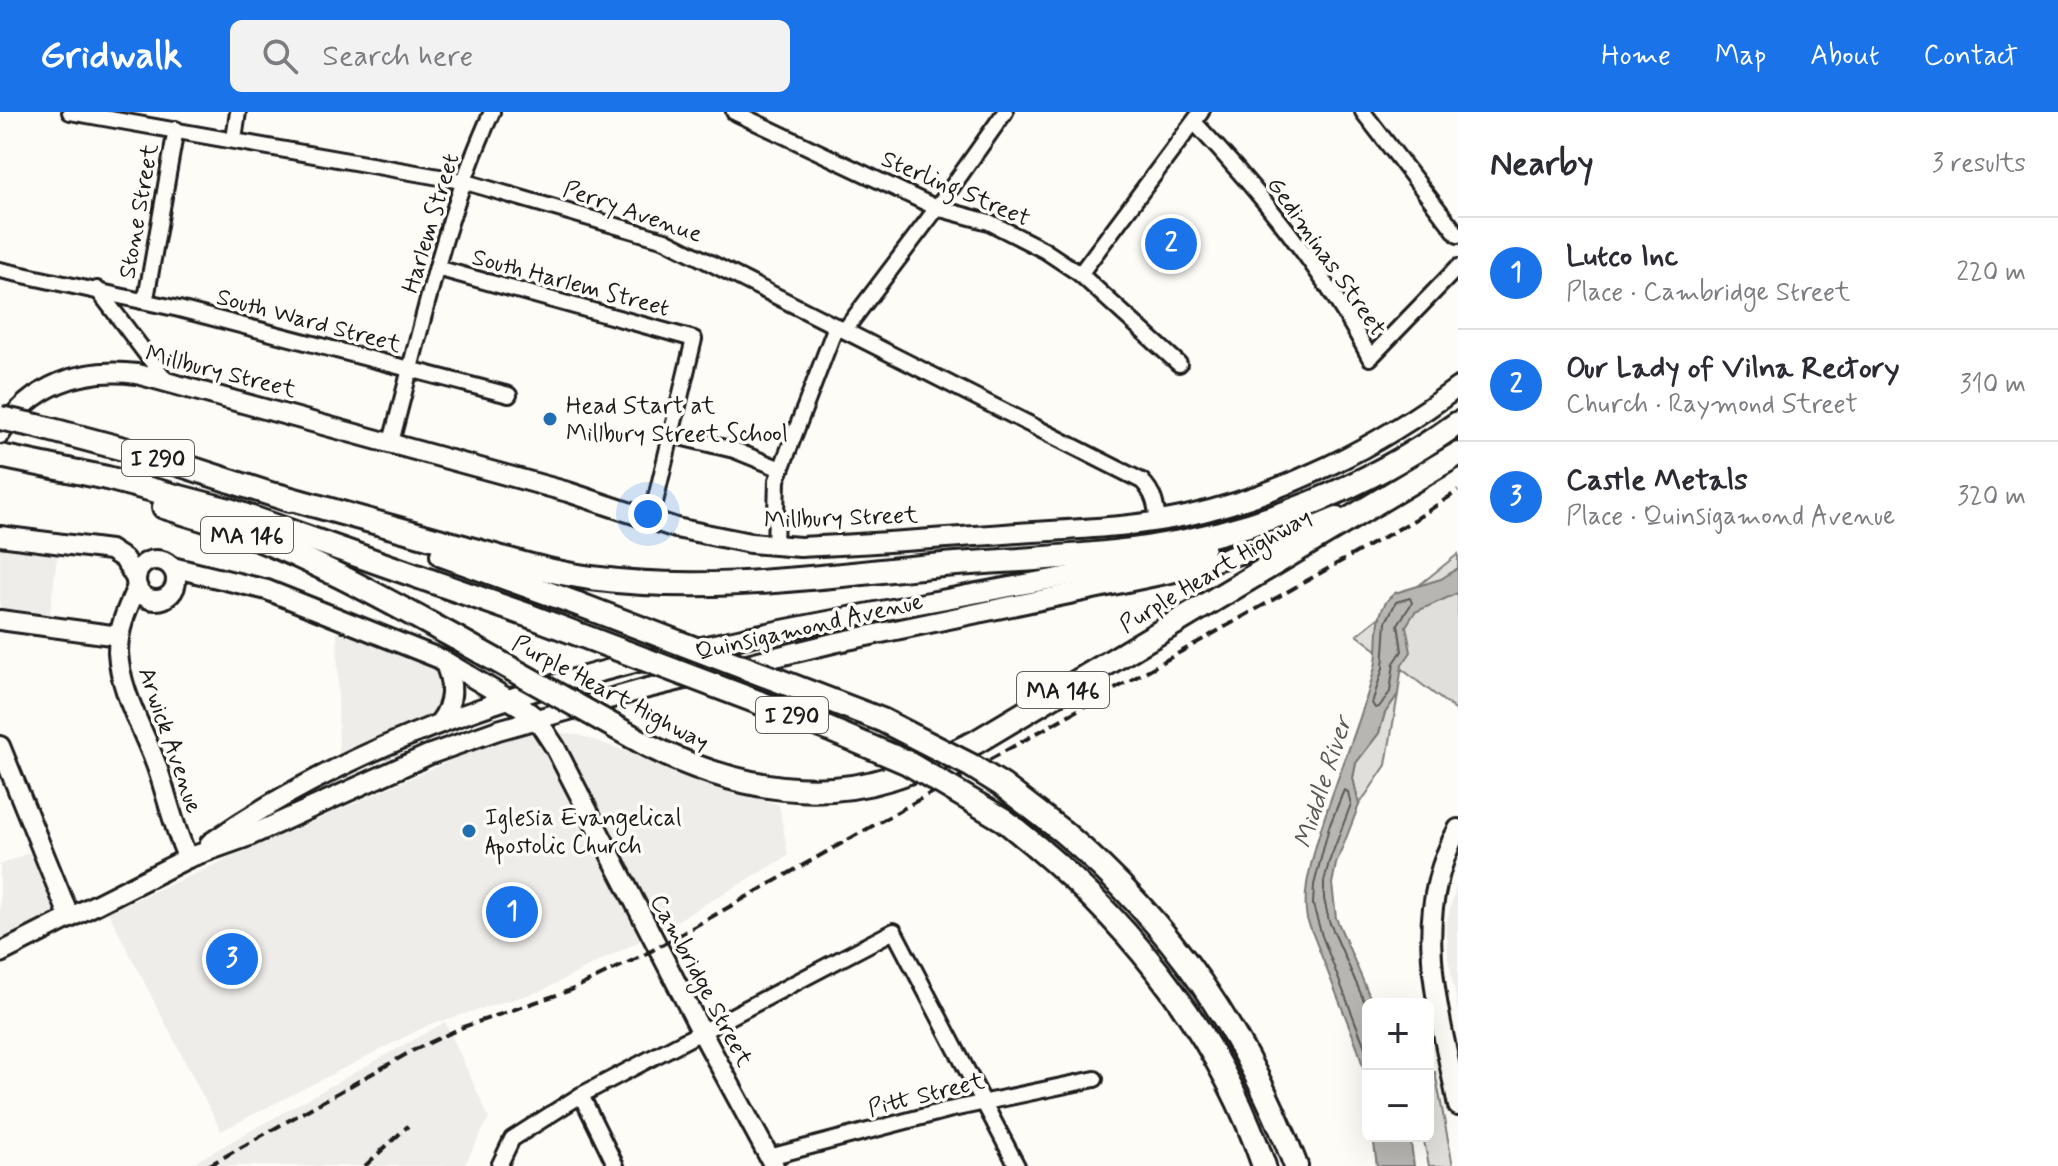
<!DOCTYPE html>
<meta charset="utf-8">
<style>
:root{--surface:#fff;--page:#f2f2f3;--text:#2b2b33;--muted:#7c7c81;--line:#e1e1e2;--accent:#1a73e8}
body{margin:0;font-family:Mynerve,sans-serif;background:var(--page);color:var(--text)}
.controls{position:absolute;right:24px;bottom:24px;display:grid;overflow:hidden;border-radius:12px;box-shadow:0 8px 32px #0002}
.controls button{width:72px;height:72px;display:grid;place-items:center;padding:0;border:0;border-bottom:2px solid var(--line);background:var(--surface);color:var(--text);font:40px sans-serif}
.you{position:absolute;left:648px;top:402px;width:28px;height:28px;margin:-20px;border:6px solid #fff;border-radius:50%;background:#1a73e8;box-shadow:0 0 0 12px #1a73e833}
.badge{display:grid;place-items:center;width:52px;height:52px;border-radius:50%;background:var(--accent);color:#fff;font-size:26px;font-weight:700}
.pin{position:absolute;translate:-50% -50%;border:4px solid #fff;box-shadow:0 2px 8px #0006}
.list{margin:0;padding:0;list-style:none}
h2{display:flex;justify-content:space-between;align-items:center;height:104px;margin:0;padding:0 32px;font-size:34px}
h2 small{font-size:26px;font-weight:400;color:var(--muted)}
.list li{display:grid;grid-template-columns:52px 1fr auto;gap:24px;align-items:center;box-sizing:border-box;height:112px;padding:0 32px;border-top:2px solid var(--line)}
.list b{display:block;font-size:30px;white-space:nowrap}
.list p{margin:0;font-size:26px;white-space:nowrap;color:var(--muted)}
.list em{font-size:26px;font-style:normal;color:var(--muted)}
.icon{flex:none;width:44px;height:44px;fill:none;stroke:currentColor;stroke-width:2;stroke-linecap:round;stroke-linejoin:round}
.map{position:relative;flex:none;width:1458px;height:1054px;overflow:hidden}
header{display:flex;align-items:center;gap:48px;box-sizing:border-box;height:112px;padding:0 40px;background:var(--accent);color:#fff}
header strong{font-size:38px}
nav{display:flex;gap:44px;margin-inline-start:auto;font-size:28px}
.search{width:560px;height:72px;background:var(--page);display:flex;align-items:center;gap:20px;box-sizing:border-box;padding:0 28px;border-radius:12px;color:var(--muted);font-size:30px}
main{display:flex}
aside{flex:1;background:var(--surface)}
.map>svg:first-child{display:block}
</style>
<header>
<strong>Gridwalk</strong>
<div class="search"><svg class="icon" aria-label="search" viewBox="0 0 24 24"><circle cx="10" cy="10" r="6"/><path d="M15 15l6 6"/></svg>Search here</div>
<nav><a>Home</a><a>Map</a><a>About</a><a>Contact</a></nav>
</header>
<main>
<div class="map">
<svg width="1458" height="1054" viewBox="0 0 1458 1054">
<rect width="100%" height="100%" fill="#fdfcf7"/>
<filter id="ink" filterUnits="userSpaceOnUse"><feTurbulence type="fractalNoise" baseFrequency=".0125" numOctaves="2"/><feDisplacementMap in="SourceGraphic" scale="16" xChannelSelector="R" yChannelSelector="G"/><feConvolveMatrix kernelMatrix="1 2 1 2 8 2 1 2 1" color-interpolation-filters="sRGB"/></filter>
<g filter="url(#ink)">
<g fill="#eeede9">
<polygon points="0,428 58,436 48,518 0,511"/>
<polygon points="337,512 440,553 448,587 440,605 339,650"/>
<polygon points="522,617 579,623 779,693 788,744 661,818 541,879 430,912 221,1019 108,800"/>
<polygon points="45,734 71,794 0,831 0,753"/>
<polygon points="1458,767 1458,899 1448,845 1446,812"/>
<polygon points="445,910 489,1006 464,1054 188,1054"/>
</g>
<g fill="#e0dfdb" stroke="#7e7e7c" stroke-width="2">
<polygon points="1458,442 1458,600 1357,523"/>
<polygon points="1398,582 1386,653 1359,693 1353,666 1356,651 1379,621 1385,601"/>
<polygon points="1435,960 1453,1054 1429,1054 1423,1024 1428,1024 1428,962"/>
</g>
<g fill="#b7b6b2" stroke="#797876" stroke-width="2">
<path d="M1458,456V481L1415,500L1406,514L1411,540L1402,553L1398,582L1385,601L1379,621L1356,651L1353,666L1359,693L1336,752L1332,772L1336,806L1373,892H1368V972L1357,934L1307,807C1303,784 1308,764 1314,741C1330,678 1360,618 1375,555C1381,531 1371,498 1395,481L1441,467Z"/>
<polygon points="1373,1024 1410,1024 1414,1054 1377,1054"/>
</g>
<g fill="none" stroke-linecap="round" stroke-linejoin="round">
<g stroke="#5a5a58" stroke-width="2">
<polygon points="1410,486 1412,491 1398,512 1402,539 1394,551 1390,580 1379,595 1375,596 1372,591 1383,556 1386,510 1396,490"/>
<polyline points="1368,898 1329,809 1324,787 1324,770 1329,750 1351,692 1348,680 1344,678 1329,715 1314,773 1313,793 1322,824 1368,943"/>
</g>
<defs>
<g id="minor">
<path d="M70,0L462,69L665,128L1142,369C1154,381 1156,393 1158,409"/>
<polyline points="734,0 937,96 989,110 1044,138 1080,162 1179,252"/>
<polyline points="1363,0 1458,123"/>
<path d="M1194,10C1260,80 1325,159 1370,246L1458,155"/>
<polyline points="234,27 238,0"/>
<polyline points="437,156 694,227 651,407"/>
<polyline points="0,158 179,197 509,283"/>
<polyline points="1080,162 1201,0"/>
<polyline points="97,177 165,267"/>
<polyline points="142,189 147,181 176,17"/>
<polyline points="844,219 937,96 1005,0"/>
<polyline points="671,323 734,338 781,357"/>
<path d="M391,330C421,219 444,104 492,0"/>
<polyline points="775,434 777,368 836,214"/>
<polyline points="581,983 616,1054"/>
<polyline points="769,1045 948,998 1095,967"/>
<polyline points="499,1054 512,1027 581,983 894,819 1017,1054"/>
</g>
<g id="major">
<path d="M0,322C31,273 81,255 137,262L568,380L676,416L750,431L800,435C873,432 945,426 1018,421C1074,417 1131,416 1186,404C1284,382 1378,335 1458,275"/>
<polyline points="0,424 110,438 124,447 136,467"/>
<circle cx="156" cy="468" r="20"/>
<polyline points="172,455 267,478 443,548 523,596 536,606 555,635 701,919 774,1054"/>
<path d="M137,475C127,497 118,516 118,540C120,581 145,620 158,658C168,687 174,718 188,746"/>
<polyline points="0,508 119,524"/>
<path d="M440,610C455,590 454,569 443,548"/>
<polyline points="0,634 70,806"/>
<path d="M1458,717C1408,808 1440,899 1458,994"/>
<path d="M210,731C430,577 703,532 962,484C1043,468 1125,456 1205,435"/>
<polyline points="0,841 188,746 247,725 428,643 498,618 644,577 833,531 1180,459 1267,434 1337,405"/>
</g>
<g id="highway">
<polyline points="37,314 169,349 289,388"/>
<polyline points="0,344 107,366 229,398 530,504"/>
<path d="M277,383C338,400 399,417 460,434C503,446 546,460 591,466C704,481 809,466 921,455C996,448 1073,447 1147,436C1259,419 1366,376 1458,311"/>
<path d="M164,395C189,403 215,410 240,420C315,448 386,488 456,526"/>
<polyline points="442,443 578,492"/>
<path d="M649,634C725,672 808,692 891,666C921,657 948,643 976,630L1458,342"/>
<path d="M1063,720C1173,813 1245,920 1296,1054"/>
<path d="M1037,735C1138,820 1221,928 1264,1054"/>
</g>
</defs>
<use href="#minor" stroke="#1c1c1c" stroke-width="20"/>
<use href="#major" stroke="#1c1c1c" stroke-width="24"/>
<use href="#highway" stroke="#1c1c1c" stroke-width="28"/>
<use href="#minor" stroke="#fdfcf7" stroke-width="14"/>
<use href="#major" stroke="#fdfcf7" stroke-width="18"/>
<use href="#highway" stroke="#fdfcf7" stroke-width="22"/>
<g stroke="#1c1c1c" stroke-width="4" stroke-dasharray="12 6" stroke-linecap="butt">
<polyline points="208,1054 412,939 463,915 571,878 644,843 1416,407 1458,379"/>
<polyline points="365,1054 408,1014"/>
</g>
<defs>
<g id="highway-bridge">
<polyline points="0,306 37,314"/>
<polyline points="578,492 882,608 970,653 1002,673 1063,720"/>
<polyline points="530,504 821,614 906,650 1004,708 1037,735"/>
<polyline points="456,526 649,634"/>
</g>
</defs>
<use href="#highway-bridge" stroke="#1c1c1c" stroke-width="28" stroke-linecap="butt"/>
<use href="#highway-bridge" stroke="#fdfcf7" stroke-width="22"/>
</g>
</g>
<g fill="#1f6fb2" stroke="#fdfcf7" stroke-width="3">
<circle cx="550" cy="307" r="8"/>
<circle cx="469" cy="719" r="8"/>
</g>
<g text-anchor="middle" stroke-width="7" stroke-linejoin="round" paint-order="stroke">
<g fill="#fdfcf7" stroke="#605f5e" stroke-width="2">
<rect x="122" y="328" width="72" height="36" rx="6"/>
<rect x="201" y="405" width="92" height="36" rx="6"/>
<rect x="1017" y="560" width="92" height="36" rx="6"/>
<rect x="756" y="585" width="72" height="36" rx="6"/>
</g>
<g font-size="22" font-weight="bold" fill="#1c1c1c">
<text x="158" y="354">I 290</text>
<text x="247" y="431">MA 146</text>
<text x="1063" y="586">MA 146</text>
<text x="792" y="611">I 290</text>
</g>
<g font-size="24" fill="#1c1c1c" stroke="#fdfcf7">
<text transform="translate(956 76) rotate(23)" y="8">Sterling Street</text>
<text transform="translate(138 99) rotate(-80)" y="8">Stone Street</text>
<text transform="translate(633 99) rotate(19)" y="8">Perry Avenue</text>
<text transform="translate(430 111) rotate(-73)" y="8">Harlem Street</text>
<text transform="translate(1327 144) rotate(55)" y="8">Gediminas Street</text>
<text transform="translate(571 170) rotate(15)" y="8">South Harlem Street</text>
<text transform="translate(309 208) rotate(15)" y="8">South Ward Street</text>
<text transform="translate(221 259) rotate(14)" y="8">Millbury Street</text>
<text transform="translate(841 405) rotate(-2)" y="8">Millbury Street</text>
<text transform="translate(1215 458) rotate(-31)" y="8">Purple Heart Highway</text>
<text transform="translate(809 514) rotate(-13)" y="8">Quinsigamond Avenue</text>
<text transform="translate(611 580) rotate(28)" y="8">Purple Heart Highway</text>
<text transform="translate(171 628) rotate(71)" y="8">Arwick Avenue</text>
<text transform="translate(702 868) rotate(62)" y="8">Cambridge Street</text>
<text transform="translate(926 982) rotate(-14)" y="8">Pitt Street</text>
</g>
<g font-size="24" fill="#1c1c1c" stroke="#fdfcf7" text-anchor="start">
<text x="566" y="301">Head Start at<tspan x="566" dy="28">Millbury Street School</tspan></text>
<text x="485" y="713">Iglesia Evangelical<tspan x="485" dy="28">Apostolic Church</tspan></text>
</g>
<g font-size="26" font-style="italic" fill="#5a5a58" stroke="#fdfcf7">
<text transform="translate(1322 670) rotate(-72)" y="9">Middle River</text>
</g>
</g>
</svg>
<div class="controls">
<button>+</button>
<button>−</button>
</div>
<div class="you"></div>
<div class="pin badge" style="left:512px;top:800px">1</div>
<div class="pin badge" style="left:1171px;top:132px">2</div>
<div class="pin badge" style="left:232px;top:847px">3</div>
</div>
<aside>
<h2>Nearby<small>3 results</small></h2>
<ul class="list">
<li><span class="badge">1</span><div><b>Lutco Inc</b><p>Place · Cambridge Street</p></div><em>220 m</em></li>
<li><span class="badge">2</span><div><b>Our Lady of Vilna Rectory</b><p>Church · Raymond Street</p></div><em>310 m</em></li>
<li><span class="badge">3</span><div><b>Castle Metals</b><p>Place · Quinsigamond Avenue</p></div><em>320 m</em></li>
</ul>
</aside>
</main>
